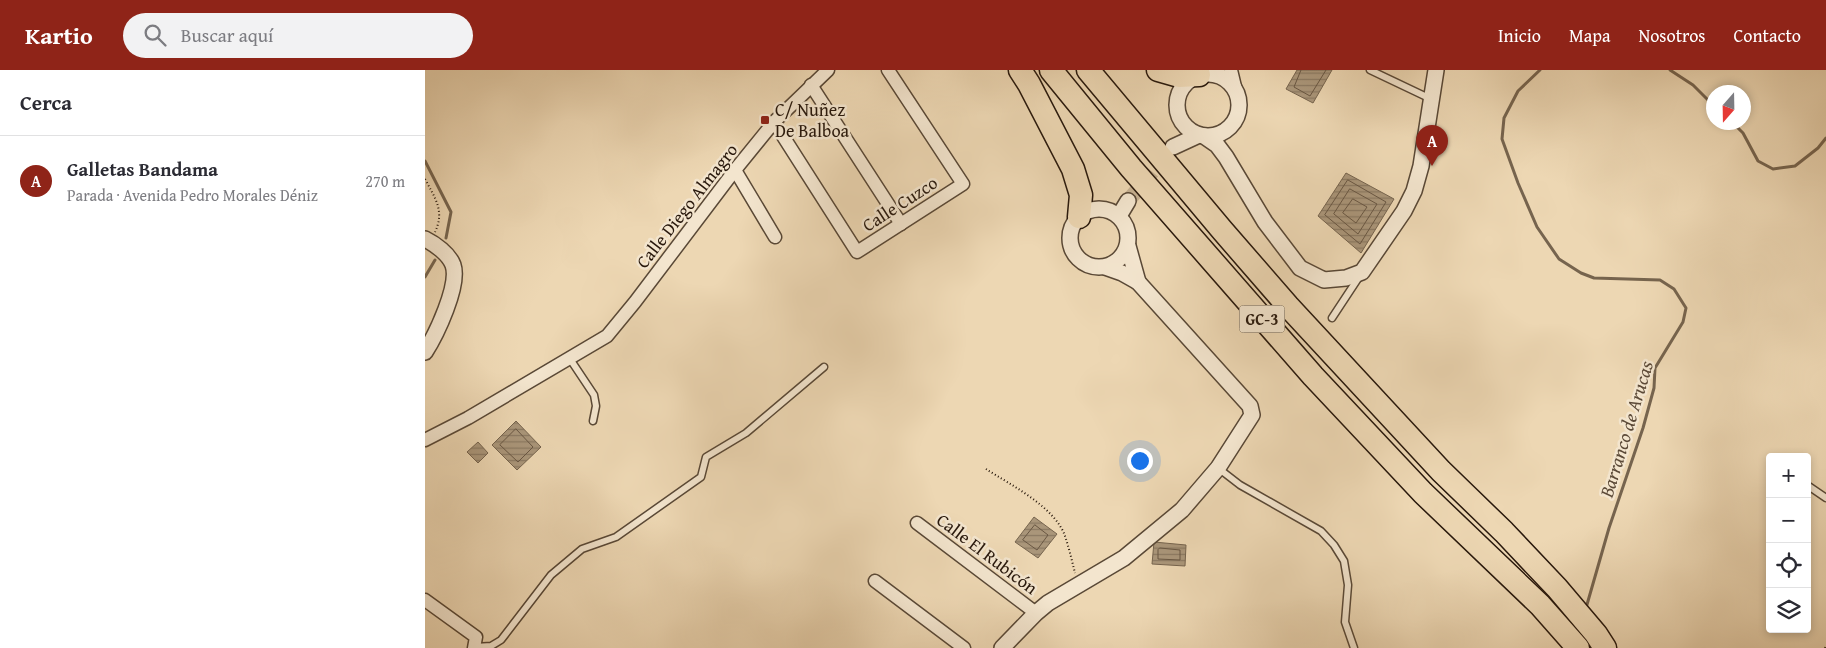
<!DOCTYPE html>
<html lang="es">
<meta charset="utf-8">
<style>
:root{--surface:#fff;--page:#f2f2f3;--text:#2b2b33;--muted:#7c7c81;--line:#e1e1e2;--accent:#8f2418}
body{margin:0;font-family:"Gentium Book Plus",serif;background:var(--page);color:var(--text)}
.controls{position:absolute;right:15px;bottom:15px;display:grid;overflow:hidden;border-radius:5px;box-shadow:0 2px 8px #0003}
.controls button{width:45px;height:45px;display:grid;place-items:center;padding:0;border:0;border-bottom:1px solid var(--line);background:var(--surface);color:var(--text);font:25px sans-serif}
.compass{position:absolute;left:1281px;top:15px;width:45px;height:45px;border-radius:50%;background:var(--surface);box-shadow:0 2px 8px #0003;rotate:200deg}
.you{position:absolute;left:714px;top:390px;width:18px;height:18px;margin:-12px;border:4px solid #fff;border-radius:50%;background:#1a73e8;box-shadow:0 0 0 8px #1a73e833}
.badge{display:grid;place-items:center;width:32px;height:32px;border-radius:50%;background:var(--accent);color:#fff;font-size:16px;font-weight:700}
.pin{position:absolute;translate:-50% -41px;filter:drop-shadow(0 1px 2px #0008)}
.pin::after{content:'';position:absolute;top:26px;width:18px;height:15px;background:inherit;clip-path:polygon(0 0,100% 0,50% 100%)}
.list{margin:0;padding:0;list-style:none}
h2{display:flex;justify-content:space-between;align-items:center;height:65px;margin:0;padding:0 20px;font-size:21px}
h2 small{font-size:16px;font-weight:400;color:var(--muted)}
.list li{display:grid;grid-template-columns:32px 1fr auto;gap:15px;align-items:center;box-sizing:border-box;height:90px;padding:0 20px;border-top:1px solid var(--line)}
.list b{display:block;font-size:19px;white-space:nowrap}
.list p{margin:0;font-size:16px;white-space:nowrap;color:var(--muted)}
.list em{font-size:16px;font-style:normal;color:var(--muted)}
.icon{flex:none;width:28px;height:28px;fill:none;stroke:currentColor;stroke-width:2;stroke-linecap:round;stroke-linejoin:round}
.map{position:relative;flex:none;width:1401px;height:578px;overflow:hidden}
header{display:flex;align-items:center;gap:30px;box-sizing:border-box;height:70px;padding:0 25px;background:var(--accent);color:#fff}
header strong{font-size:24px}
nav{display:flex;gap:28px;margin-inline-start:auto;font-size:18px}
.search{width:350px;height:45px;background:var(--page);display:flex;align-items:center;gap:12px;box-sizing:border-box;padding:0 18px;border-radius:28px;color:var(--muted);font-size:19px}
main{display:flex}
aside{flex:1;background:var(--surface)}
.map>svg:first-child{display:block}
</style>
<header>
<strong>Kartio</strong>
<div class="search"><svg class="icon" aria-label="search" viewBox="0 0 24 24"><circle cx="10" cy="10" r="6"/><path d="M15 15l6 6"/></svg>Buscar aquí</div>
<nav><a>Inicio</a><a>Mapa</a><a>Nosotros</a><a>Contacto</a></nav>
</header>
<main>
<aside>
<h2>Cerca<small></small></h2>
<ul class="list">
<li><span class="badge">A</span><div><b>Galletas Bandama</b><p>Parada · Avenida Pedro Morales Déniz</p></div><em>270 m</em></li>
</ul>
</aside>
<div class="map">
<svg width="1401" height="578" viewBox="0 0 1401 578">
<defs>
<pattern id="water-rules" width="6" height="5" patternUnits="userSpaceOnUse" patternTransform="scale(1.25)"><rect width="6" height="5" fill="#aa967a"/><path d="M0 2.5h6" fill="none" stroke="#8a7962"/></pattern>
</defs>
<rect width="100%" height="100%" fill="#edd7b3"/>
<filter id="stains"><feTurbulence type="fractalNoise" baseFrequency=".004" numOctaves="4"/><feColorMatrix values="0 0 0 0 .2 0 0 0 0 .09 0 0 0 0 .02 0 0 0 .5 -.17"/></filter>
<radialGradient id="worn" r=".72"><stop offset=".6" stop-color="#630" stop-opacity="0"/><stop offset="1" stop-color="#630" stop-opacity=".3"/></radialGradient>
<g fill="url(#water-rules)" stroke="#76644e">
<polygon points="872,0 907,0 888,33 861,19"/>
<polygon points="921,103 969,129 936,183 893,146"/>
<polygon points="91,351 116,377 92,400 67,375"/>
<polygon points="53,372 63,383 53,393 42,382"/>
<polygon points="609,447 632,464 613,488 590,472"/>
<polygon points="729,472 761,475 760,496 727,494"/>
</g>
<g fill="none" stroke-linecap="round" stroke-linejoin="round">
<g stroke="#695743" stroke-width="1">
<polyline points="876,0 869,17 885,26 901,0"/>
<polygon points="923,110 961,132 935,174 900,145"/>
<polygon points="925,119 952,134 933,164 909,144"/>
<polygon points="928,129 942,137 931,153 918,143"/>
<polygon points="91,359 108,377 93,392 75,375"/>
<polygon points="610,455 623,465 612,480 598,470"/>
<polygon points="735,478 755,480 755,490 733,489 733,480"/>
</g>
<g stroke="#76644e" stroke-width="3">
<polyline points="1115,0 1093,21 1079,48 1077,69 1093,113 1112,157 1134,189 1156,203 1169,208 1235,210 1249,219 1261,238 1258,252 1230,298 1229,318 1218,358 1184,458 1161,538"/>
<polyline points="1245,0 1268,15 1288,35"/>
<polyline points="1307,52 1318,63 1333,91 1348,99 1370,96 1393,78 1401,68"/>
<polyline points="0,91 26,142 21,168"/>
<polyline points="0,207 10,190"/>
</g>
<polyline stroke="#c6b192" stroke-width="15" stroke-dasharray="15 8" stroke-linecap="butt" points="703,131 742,84"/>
<defs>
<g id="service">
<polyline points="945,0 1006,29"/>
<polyline points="907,248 934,207"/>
<polyline points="145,289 169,325 171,336 168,351"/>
<polyline points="793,398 815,415 896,461 909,475 919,491 923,515 920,552 929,578"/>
<polyline points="1382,415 1401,428"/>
<polyline points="50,577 66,576 76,570 126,505 157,479 191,467 276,407 281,387 321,363 399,297"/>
</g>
<g id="minor">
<polyline points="806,0 811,21"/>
<polyline points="386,15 476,154"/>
<polyline points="349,52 432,182 538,114 463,0"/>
<polyline points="310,100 350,167"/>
<polyline points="0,370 43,348 182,266 210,232 310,100 349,52 403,0"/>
<polyline points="492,453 611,543"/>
<polyline points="450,511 539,578"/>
<polyline points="0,530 51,567 49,578"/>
</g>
<g id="tertiary">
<circle cx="783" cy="35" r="31"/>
<polyline points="779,66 792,75 801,87 840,152 875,198 899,210 921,208 937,202 979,141 989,121 996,96 1011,0"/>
<polyline points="748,77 774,65"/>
<circle cx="674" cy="168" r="29"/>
<polyline points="694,146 703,131"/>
<path d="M0,169C10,174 24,184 28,195C35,215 11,265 0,282"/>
<polyline points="703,176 713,212"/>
<polyline points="577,578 611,543 623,533 699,488 757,440 793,398 827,345 825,336 713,212 697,203 680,197"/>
</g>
<g id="motorway">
<polyline points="595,0 604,14 648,99 656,125 654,147"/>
<polyline points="626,0 706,98 888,306 998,423 1115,535 1153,578"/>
<polyline points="663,0 797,160 863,236 1016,401 1079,462 1132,518 1171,564 1180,578"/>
<polyline points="733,0 754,6 774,5"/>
</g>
</defs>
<use href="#service" stroke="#594836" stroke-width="9"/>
<use href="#minor" stroke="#594836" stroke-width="15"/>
<use href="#tertiary" stroke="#594836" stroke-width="18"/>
<use href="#motorway" stroke="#28180c" stroke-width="25"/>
<g stroke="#28180c" stroke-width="2" stroke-dasharray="1 2.5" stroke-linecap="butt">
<path d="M0,109C10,128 20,141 10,162"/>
<path d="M561,399C586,415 630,437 640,466C644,478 647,491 650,503"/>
<polyline points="1400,578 1401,575"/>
</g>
<use href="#service" stroke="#f3e5ce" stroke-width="6"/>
<use href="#minor" stroke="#f3e5ce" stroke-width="12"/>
<use href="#tertiary" stroke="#f3e5ce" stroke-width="15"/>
<use href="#motorway" stroke="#edd7b3" stroke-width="22"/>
</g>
<rect fill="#8f2418" stroke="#f3e5ce" stroke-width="2" x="335" y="45" width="10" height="10" rx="2.5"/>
<g text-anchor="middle" stroke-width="5" stroke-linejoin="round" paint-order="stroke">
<rect fill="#f3e5ce" stroke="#655646" stroke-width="1" x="814.5" y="235.5" width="45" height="27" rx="4"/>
<g font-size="16" font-weight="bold" fill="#28180c">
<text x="837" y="255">GC-3</text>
</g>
<g font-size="18" fill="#28180c" stroke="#f3e5ce" text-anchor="start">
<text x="350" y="46">C/ Nuñez<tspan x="350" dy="21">De Balboa</tspan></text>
</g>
<g font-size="18" fill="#28180c" stroke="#f3e5ce">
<text transform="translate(475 134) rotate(-33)" y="6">Calle Cuzco</text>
<text transform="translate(262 136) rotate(-52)" y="6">Calle Diego Almagro</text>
<text transform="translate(562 484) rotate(37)" y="6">Calle El Rubicón</text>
</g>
<g font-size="19" font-style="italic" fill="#5c4a38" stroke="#f3e5ce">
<text transform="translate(1201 359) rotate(-73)" y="7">Barranco de Arucas</text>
</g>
</g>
<rect width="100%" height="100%" filter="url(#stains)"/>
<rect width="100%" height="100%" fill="url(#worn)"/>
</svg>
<div class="controls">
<button>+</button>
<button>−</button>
<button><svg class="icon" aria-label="locate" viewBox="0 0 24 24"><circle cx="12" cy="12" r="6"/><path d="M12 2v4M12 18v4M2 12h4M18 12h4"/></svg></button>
<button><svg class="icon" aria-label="layers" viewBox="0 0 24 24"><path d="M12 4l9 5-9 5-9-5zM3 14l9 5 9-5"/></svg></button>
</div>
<svg class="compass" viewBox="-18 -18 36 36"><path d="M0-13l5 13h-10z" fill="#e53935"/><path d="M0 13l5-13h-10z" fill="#7c7c81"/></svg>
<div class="you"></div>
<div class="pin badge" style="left:1007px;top:96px">A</div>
</div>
</main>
